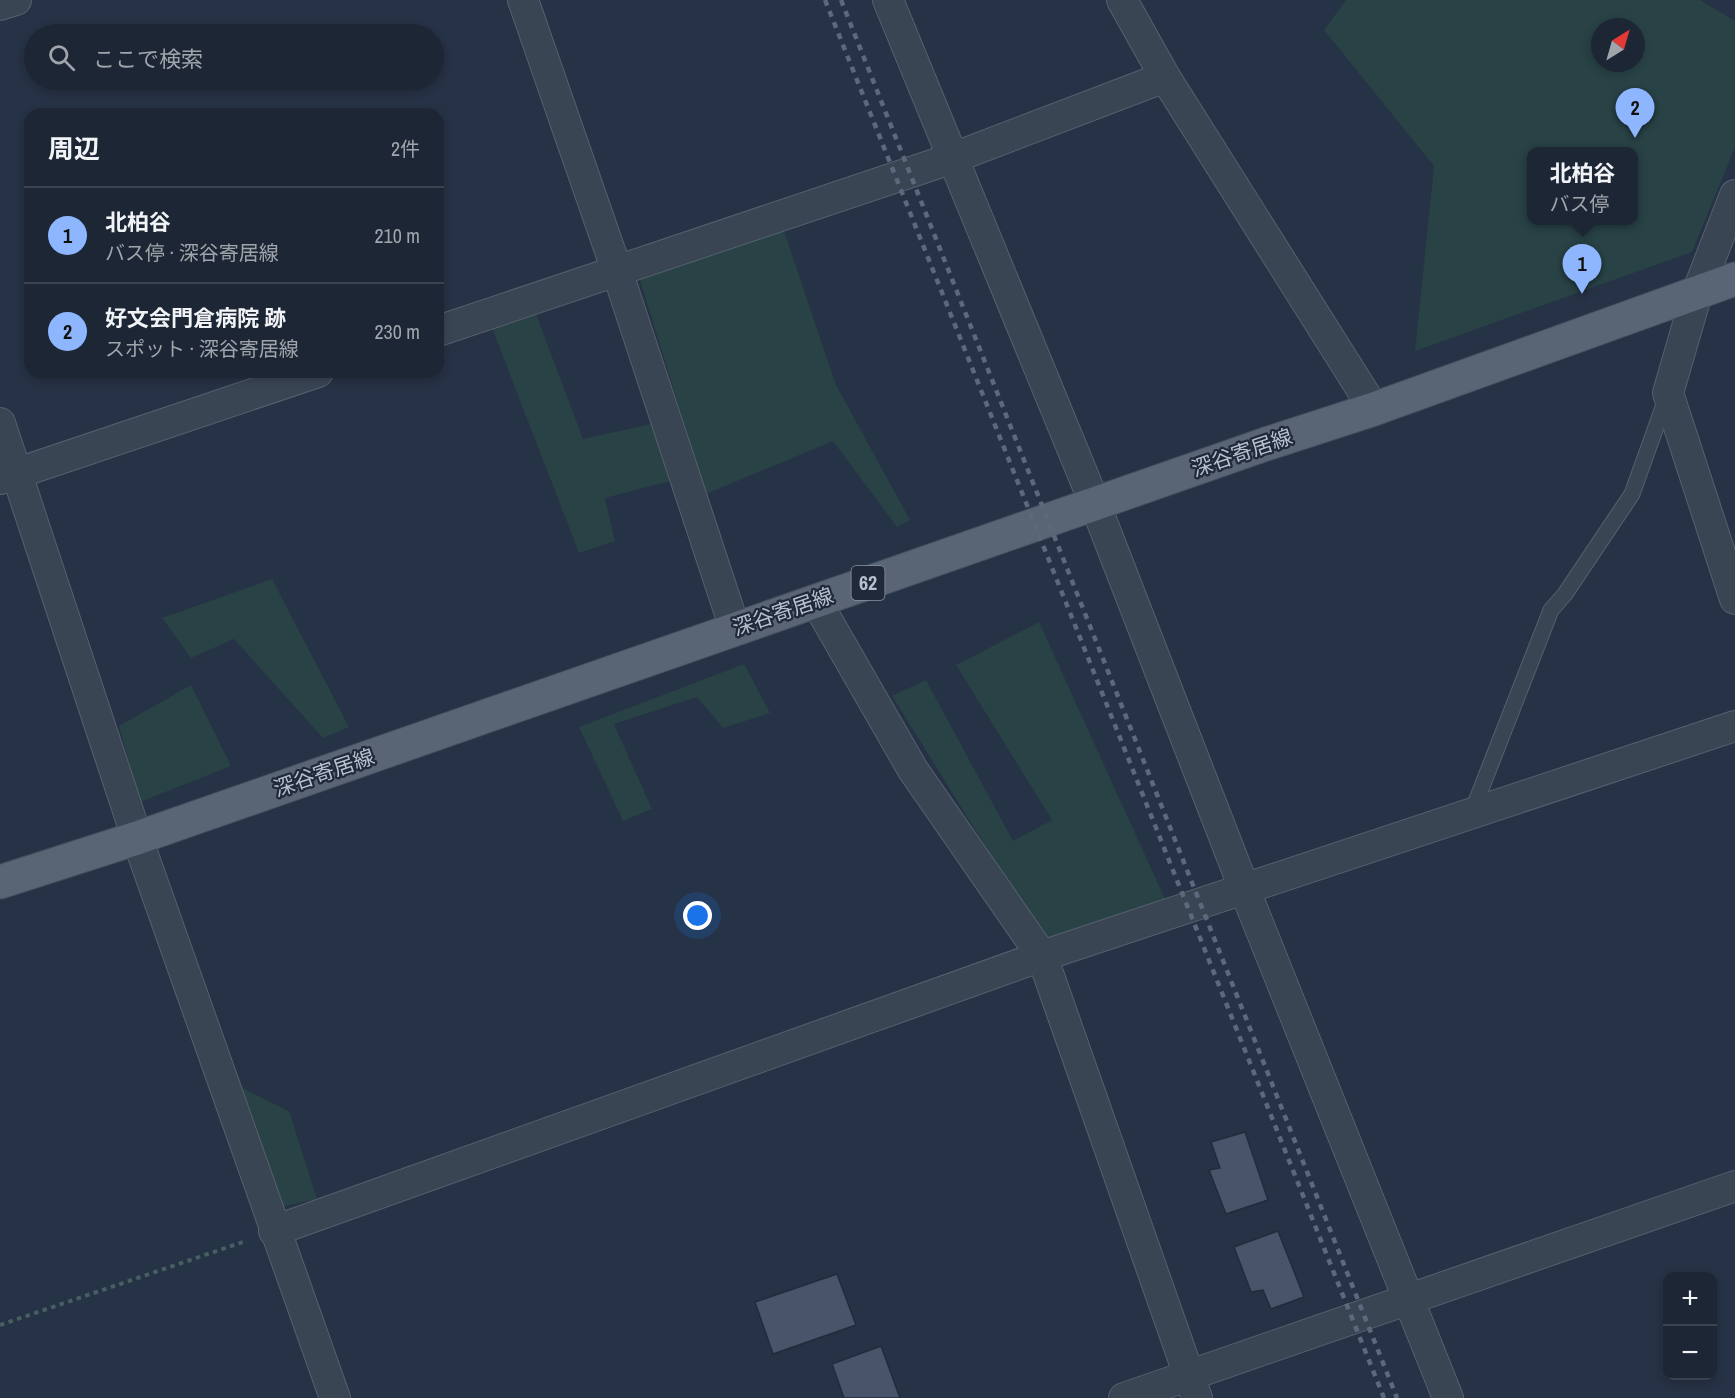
<!DOCTYPE html>
<html lang="ja">
<meta charset="utf-8">
<style>
:root{--surface:#1c2634;--page:#252e3c;--text:#f1f3f6;--muted:#a0a5ac;--line:#3a434f;--accent:#8db6fe}
body{margin:0;font-family:"Archivo Narrow","Noto Sans JP",sans-serif;background:var(--page);color:var(--text)}
.controls{position:absolute;right:18px;bottom:18px;display:grid;overflow:hidden;border-radius:12px;box-shadow:0 3px 9px #0003}
.controls button{width:54px;height:54px;display:grid;place-items:center;padding:0;border:0;border-bottom:2px solid var(--line);background:var(--surface);color:var(--text);font:30px sans-serif}
.compass{position:absolute;left:1591px;top:18px;width:54px;height:54px;border-radius:50%;background:var(--surface);box-shadow:0 3px 9px #0003;rotate:37deg}
.you{position:absolute;left:698px;top:916px;width:21px;height:21px;margin:-15px;border:4px solid #fff;border-radius:50%;background:#1a73e8;box-shadow:0 0 0 9px #1a73e833}
.badge{display:grid;place-items:center;width:39px;height:39px;border-radius:50%;background:var(--accent);color:#111;font-size:20px;font-weight:700}
.pin{position:absolute;translate:-50% -50px;filter:drop-shadow(0 2px 3px #0008)}
.pin::after{content:'';position:absolute;top:32px;width:21px;height:18px;background:inherit;clip-path:polygon(0 0,100% 0,50% 100%)}
.popup{position:absolute;left:1527px;top:147px;width:111px;height:78px;box-sizing:border-box;display:grid;place-content:center;border-radius:12px;background:var(--surface);filter:drop-shadow(0 2px 4px #0005);font-size:20px;white-space:nowrap;color:var(--muted)}
.popup b{font-size:22px;color:var(--text)}
.popup::after{content:'';position:absolute;left:50%;top:100%;margin-left:-12px;border:12px solid transparent;border-top-color:var(--surface)}
.list{margin:0;padding:0;list-style:none}
h2{display:flex;justify-content:space-between;align-items:center;height:78px;margin:0;padding:0 24px;font-size:26px}
h2 small{font-size:20px;font-weight:400;color:var(--muted)}
.list li{display:grid;grid-template-columns:39px 1fr auto;gap:18px;align-items:center;box-sizing:border-box;height:96px;padding:0 24px;border-top:2px solid var(--line)}
.list b{display:block;font-size:22px;white-space:nowrap}
.list p{margin:0;font-size:20px;white-space:nowrap;color:var(--muted)}
.list em{font-size:20px;font-style:normal;color:var(--muted)}
.icon{flex:none;width:33px;height:33px;fill:none;stroke:currentColor;stroke-width:2;stroke-linecap:round;stroke-linejoin:round}
.map{position:relative;flex:none;width:1735px;height:1398px;overflow:hidden}
.search{position:absolute;background:var(--surface);box-shadow:0 3px 9px #0003;left:24px;top:24px;width:420px;height:66px;display:flex;align-items:center;gap:15px;box-sizing:border-box;padding:0 21px;border-radius:33px;color:var(--muted);font-size:22px}
.panel{position:absolute;background:var(--surface);box-shadow:0 3px 9px #0003;left:24px;top:108px;width:420px;height:270px;border-radius:18px}
.map>svg:first-child{display:block}
</style>
<div class="map">
<svg width="1735" height="1398" viewBox="0 0 1735 1398">
<rect width="100%" height="100%" fill="#263245"/>
<g fill="#284246" fill-rule="evenodd">
<path d="M1346,0H1700L1735,21V147L1692,252L1415,351L1434,166L1324,30ZM1600,27H1636V63H1600ZM1531,152H1633V220H1531Z"/>
<polygon points="783,228 836,385 910,520 897,527 833,441 706,494 639,277"/>
<polygon points="536,314 583,439 651,424 671,481 605,498 615,541 579,553 492,328"/>
<polygon points="272,579 349,727 323,738 234,639 191,658 162,618"/>
<polygon points="1039,622 1166,901 1047,945 892,696 926,680 1013,841 1052,820 956,665"/>
<polygon points="744,664 770,713 723,728 697,697 614,724 652,809 623,821 579,727"/>
<polygon points="191,685 231,766 140,802 119,726"/>
<polygon points="240,1087 289,1111 317,1199 281,1207"/>
</g>
<g fill="#485469" stroke="#212c3c" stroke-width="1.5">
<polygon points="1245,1132 1268,1200 1226,1214 1209,1170 1220,1168 1211,1142"/>
<polygon points="1278,1231 1304,1297 1271,1309 1263,1290 1251,1292 1234,1247"/>
<polygon points="837,1274 856,1325 773,1354 755,1302"/>
<polygon points="881,1346 900,1398 844,1398 832,1364"/>
</g>
<g fill="none" stroke-linecap="round" stroke-linejoin="round">
<defs>
<polyline id="lane" points="1472,812 1551,610 1565,594 1632,494 1666,399"/>
<g id="street">
<polyline points="523,0 617,271 735,629"/>
<polyline points="888,0 1095,504 1244,888 1448,1398"/>
<polyline points="1122,0 1165,77 1374,409"/>
<polyline points="0,5 16,0"/>
<polyline points="1735,195 1697,293 1668,393 1735,599"/>
<polyline points="438,331 953,158 1165,77"/>
<polyline points="0,423 137,838 335,1398"/>
<polyline points="0,479 318,372"/>
<polyline points="816,601 913,770 1042,956 1197,1398"/>
<polyline points="274,1231 1042,956 1735,726"/>
<polyline points="1124,1398 1735,1186"/>
</g>
<polyline id="primary" points="0,882 137,838 1266,444 1374,409 1735,279"/>
</defs>
<use href="#lane" stroke="#56606f" stroke-width="17"/>
<use href="#street" stroke="#56606f" stroke-width="32"/>
<use href="#primary" stroke="#444e5e" stroke-width="35"/>
<polyline stroke="#465f62" stroke-width="4" stroke-dasharray="4.5 4.5" stroke-linecap="butt" points="0,1325 243,1242"/>
<use href="#lane" stroke="#3a4554" stroke-width="15"/>
<use href="#street" stroke="#3a4554" stroke-width="30"/>
<use href="#primary" stroke="#596474" stroke-width="33"/>
<g stroke="#5c687b" stroke-width="4.5" stroke-dasharray="6 6" stroke-linecap="butt">
<polyline points="825,0 1384,1398"/>
<polyline points="841,0 1397,1398"/>
</g>
</g>
<g text-anchor="middle" stroke-width="4.5" stroke-linejoin="round" paint-order="stroke">
<rect fill="#1f293a" stroke="#8a93a2" stroke-width="1.5" x="851.5" y="566" width="33" height="34" rx="4.5"/>
<g font-size="20" font-weight="bold" fill="#b8c0ce">
<text x="868" y="590">62</text>
</g>
<g font-size="21" fill="#b8c0ce" stroke="#1f293a">
<text transform="translate(1242 453) rotate(-19)" y="7">深谷寄居線</text>
<text transform="translate(783 612) rotate(-19)" y="7">深谷寄居線</text>
<text transform="translate(324 773) rotate(-19)" y="7">深谷寄居線</text>
</g>
</g>
</svg>
<div class="controls">
<button>+</button>
<button>−</button>
</div>
<svg class="compass" viewBox="-18 -18 36 36"><path d="M0-13l5 13h-10z" fill="#e53935"/><path d="M0 13l5-13h-10z" fill="#a0a5ac"/></svg>
<div class="you"></div>
<div class="pin badge" style="left:1582px;top:294px">1</div>
<div class="popup"><b>北柏谷</b>バス停</div>
<div class="pin badge" style="left:1635px;top:138px">2</div>
<div class="search"><svg class="icon" aria-label="search" viewBox="0 0 24 24"><circle cx="10" cy="10" r="6"/><path d="M15 15l6 6"/></svg>ここで検索</div>
<section class="panel">
<h2>周辺<small>2件</small></h2>
<ul class="list">
<li><span class="badge">1</span><div><b>北柏谷</b><p>バス停 · 深谷寄居線</p></div><em>210 m</em></li>
<li><span class="badge">2</span><div><b>好文会門倉病院 跡</b><p>スポット · 深谷寄居線</p></div><em>230 m</em></li>
</ul>
</section>
</div>
